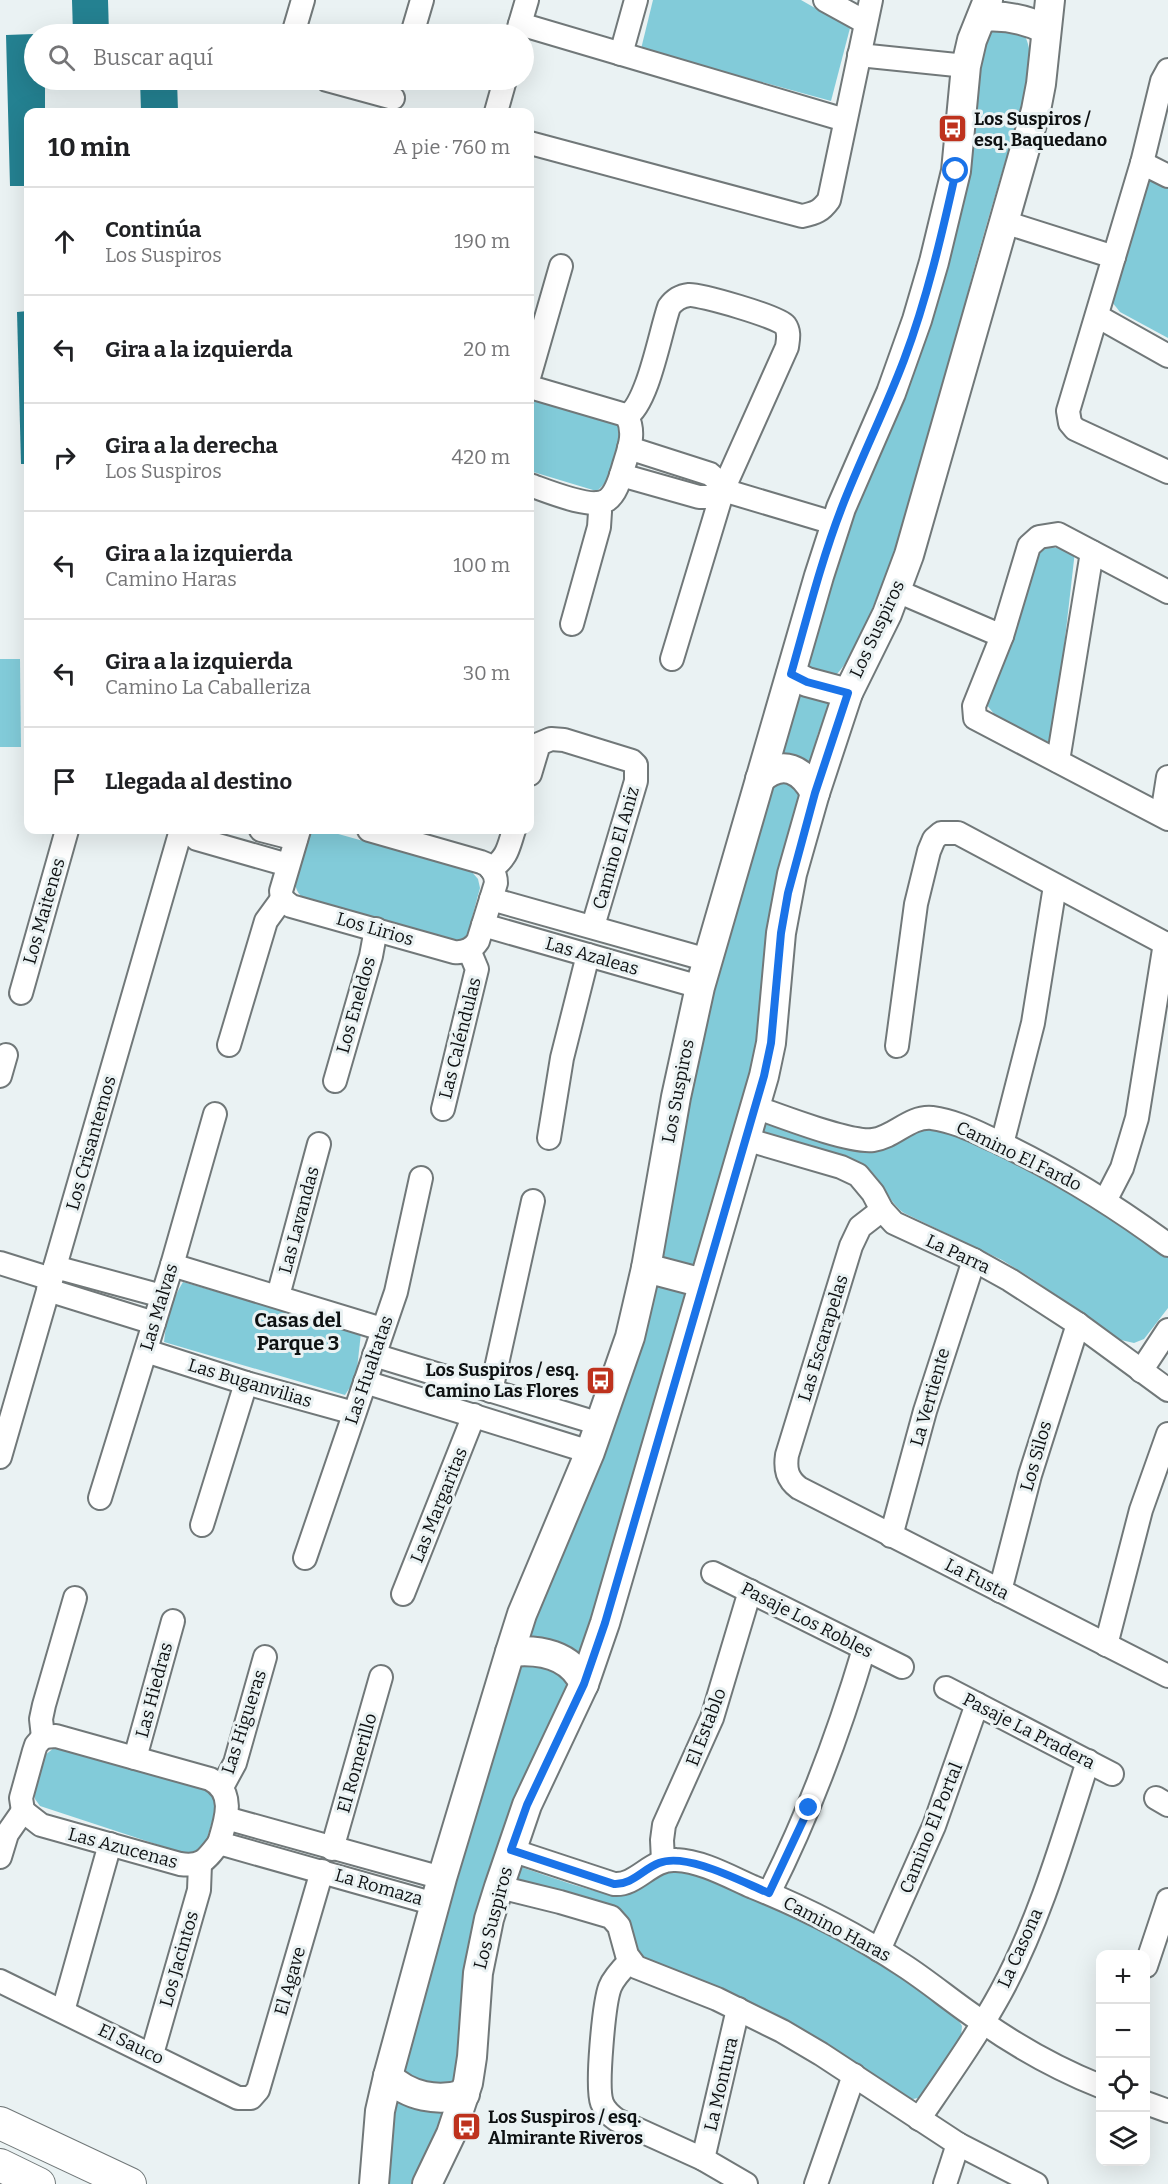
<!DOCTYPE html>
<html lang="es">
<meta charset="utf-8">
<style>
:root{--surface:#fff;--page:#f2f2f2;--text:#202124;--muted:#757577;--line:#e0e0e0}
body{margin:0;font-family:Bitter,serif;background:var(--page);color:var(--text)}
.controls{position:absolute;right:18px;bottom:18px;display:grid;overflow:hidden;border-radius:12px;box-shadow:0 6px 24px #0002}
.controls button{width:54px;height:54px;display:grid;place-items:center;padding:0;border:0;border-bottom:2px solid var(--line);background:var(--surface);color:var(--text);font:30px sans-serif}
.stop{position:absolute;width:18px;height:18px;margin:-14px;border:4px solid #1a73e8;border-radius:50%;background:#fff}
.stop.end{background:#1a73e8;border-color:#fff;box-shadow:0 2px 6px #0008}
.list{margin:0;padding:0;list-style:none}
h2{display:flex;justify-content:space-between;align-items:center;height:78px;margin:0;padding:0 24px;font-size:26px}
h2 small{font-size:20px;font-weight:400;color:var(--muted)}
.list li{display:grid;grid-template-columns:39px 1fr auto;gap:18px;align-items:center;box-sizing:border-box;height:108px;padding:0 24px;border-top:2px solid var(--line)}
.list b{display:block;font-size:22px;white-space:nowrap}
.list p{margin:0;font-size:20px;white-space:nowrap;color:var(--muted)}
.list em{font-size:20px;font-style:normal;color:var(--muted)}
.icon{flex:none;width:33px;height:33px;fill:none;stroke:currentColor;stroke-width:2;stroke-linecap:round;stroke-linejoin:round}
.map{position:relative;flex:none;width:1168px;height:2184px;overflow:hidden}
.search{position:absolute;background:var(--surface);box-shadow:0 6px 24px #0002;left:24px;top:24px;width:510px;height:66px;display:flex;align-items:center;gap:15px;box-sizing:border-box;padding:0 21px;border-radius:33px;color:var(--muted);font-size:22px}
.panel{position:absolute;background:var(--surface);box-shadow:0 6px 24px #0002;left:24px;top:108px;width:510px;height:726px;border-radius:12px}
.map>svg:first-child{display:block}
</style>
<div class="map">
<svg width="1168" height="2184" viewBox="0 0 1168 2184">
<rect width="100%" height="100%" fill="#eaf2f3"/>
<g fill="#82cbd9">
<polygon points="653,0 801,0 850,28 831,101 641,49"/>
<path d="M986,29H1021C1037,52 1028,81 1022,105C1005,163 987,221 971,280C944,386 919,492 878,594C868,620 854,658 834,677L805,667L809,628L928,317Z"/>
<polygon points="1150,180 1168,184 1168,338 1120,312 1112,302 1145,182"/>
<path d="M530,397L614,421C618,426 623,432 623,438C622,453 610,481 598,490H593L530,471Z"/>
<polygon points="1051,547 1075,551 1053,744 999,720 986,704 1038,551"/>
<polygon points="0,659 20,659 21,747 0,747"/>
<polygon points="797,681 833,697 818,733 808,772 781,760"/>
<polygon points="774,780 804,785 756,1065 694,1265 691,1266 663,1259 662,1257 696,1067 709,1006"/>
<path d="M314,830H324L471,871L478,879L480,888L467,936L457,941H451L301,896C286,881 303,850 308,833Z"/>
<path d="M765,1124L859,1149L918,1130L932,1129L946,1132L1024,1166L1087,1202L1168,1258V1308L1144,1339L1134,1343L1121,1340L1031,1278L1002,1260L904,1213C887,1201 883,1179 866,1167C848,1153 790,1142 765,1135L762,1133V1125Z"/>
<polygon points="655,1278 689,1286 583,1657 525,1638"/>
<path d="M183,1282L361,1333L356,1378L345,1395L164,1342C166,1320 171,1301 183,1282Z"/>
<polygon points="531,1659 570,1678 454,2086 406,2079 402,2065 517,1668"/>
<polygon points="60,1747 207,1790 214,1798 216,1808 206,1842 198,1851 186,1854 40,1806 35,1799 34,1791 45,1755 54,1748"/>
<path d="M515,1865C537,1872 608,1899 625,1895C646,1890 653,1869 678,1871C697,1873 716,1883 734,1890C813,1922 887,1965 956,2016L962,2026L961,2037L924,2093L918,2098L908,2100L736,1996L643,1959L598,1902L512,1878Z"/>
<polygon points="394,2095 447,2107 415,2184 385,2184"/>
</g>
<g fill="#248191">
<polygon points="72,0 108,0 109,34 73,34"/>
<polygon points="176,30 176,34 139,34 139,31"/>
<polygon points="34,34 34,80 45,80 45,112 28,112 28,186 10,186 6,35"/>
<polygon points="140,80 177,80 178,112 141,112"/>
<polygon points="28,311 28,464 21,464 17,312"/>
</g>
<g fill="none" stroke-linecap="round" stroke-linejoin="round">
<defs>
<g id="minor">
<polyline points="825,0 865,22"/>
<polyline points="520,24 845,120"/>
<polyline points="293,34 303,0"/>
<polyline points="412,34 422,0"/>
<polyline points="517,34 527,0"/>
<polyline points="621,54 636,0"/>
<polyline points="859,55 966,66"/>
<polyline points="1168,70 1162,81 1142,163 1068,411 1070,423 1075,429 1168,472"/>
<polyline points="327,80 393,98"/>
<polyline points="496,112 505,80"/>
<path d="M530,143L802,216C816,213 821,211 829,200L871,0"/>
<polyline points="1142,163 1168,176"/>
<polyline points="1004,222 1114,257"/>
<polyline points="1097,316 1168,356"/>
<polyline points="530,374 561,266"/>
<path d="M530,387L622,414L627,416C635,432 630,446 625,462C621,474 618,492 607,500C592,510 547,491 530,485"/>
<path d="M627,416C648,403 660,333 669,307C674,300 680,296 689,295C699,294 779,317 785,325C790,332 788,339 787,347L723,490L672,659"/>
<polyline points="629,448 710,474 717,480 723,490 837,524"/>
<polyline points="621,475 699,497 710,497 723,490"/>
<polyline points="897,591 1002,636"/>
<polyline points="1168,592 1058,534 1039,537 1029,546 1002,636 974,706 975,718 1168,819"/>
<polyline points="572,624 599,527 600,512 598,503"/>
<polyline points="1058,761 1092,552"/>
<polyline points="530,774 539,744 551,739 564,740 632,761 636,765 636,781 593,926"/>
<polyline points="1162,815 1168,777"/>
<polyline points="187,830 197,839 288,865"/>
<polyline points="261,830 296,839"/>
<path d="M491,869C508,857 508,848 514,830"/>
<path d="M282,899L291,906L454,952C464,953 472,950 478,941L496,883C496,873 490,865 481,862L369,830"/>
<polyline points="282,899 281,891 299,830"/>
<polyline points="491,899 708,960"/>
<polyline points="483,925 700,987"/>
<polyline points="21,993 67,830"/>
<polyline points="229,1045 266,921 282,899"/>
<polyline points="897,1046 916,904 929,851 934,839 941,833 958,833 1168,945"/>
<polyline points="0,1076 6,1055"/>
<polyline points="335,1081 371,956 376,929"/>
<path d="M755,1107C781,1116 849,1143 873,1140C895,1137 909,1116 932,1118C955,1121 976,1132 996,1141C1057,1170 1114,1205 1168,1245"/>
<polyline points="443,1109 477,969 469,950"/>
<polyline points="549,1138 562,1058 588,955"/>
<polyline points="745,1139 841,1167 858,1175 873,1193 882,1210 894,1223 974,1260 1010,1280 1078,1324 1168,1390"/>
<polyline points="1002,1144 1033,1023 1055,886"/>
<polyline points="1105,1201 1122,1168 1137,1118 1165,943"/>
<path d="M882,1210L860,1227L851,1246L787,1455C785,1469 787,1479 799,1488L1168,1676"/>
<polyline points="0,1263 51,1279"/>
<polyline points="172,1265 382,1329"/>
<polyline points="55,1267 162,1296"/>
<polyline points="48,1290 154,1323"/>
<polyline points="278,1296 319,1144"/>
<polyline points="146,1351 246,1383 354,1413"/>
<polyline points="374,1355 600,1424"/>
<polyline points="1141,1371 1168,1330"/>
<polyline points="365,1382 590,1452"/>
<polyline points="491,1391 533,1201"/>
<polyline points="0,1457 181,830"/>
<polyline points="100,1498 172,1265 215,1114"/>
<polyline points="202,1525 246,1383"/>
<polyline points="891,1536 925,1411 974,1260"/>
<polyline points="305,1558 396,1292 421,1178"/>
<polyline points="713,1573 902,1667"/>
<polyline points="1000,1591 1030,1475 1078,1324"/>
<polyline points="403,1594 474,1415"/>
<polyline points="1106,1645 1141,1510 1168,1434"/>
<polyline points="946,1688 1112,1774"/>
<path d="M43,1737L56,1736L210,1779C236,1792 226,1820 219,1843"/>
<polyline points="43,1737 41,1719 44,1705 75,1598"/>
<polyline points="135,1758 173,1621"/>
<polyline points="222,1787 235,1763 265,1657"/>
<polyline points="1156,1798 1168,1805"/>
<path d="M23,1811L41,1825L180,1864C202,1867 206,1860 219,1843L435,1904"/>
<polyline points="23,1811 21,1798 34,1751 36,1745 43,1737"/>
<polyline points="226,1818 442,1878"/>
<polyline points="332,1849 381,1677"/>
<path d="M511,1850L614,1884C637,1886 651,1858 676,1860C702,1861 730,1877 753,1887C805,1908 856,1934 903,1965C931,1983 956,2005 984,2023C1020,2048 1060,2070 1100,2086"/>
<polyline points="0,1857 7,1834 23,1811"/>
<polyline points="663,1861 662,1840 664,1825 712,1718 750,1591"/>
<polyline points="499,1887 560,1902 611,1917 619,1926 627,1955 636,1967 717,1999 782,2031 821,2054 958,2144 1036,2184"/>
<path d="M769,1893C809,1814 839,1733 864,1649"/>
<polyline points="879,1950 934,1826 977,1704"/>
<path d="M630,1961C623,1968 614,1977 610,1987C604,2003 596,2087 602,2103C605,2111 610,2115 617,2120L703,2159L746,2184"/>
<polyline points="1146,1966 1168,1900"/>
<polyline points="0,1981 238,2098 251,2098 258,2090 322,1871"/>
<polyline points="63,2011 110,1844"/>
<polyline points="152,2054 199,1890 200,1864"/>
<polyline points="1146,2103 1168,2111"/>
<path d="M919,2119C947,2078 977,2036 1001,1992C1040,1920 1063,1839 1088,1761"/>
<polyline points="703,2159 738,2009"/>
<polyline points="816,2184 854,2075"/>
<polyline points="945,2184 958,2144"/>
</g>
<g id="tertiary">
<path d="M982,17C1004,15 1025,19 1045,29"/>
<polyline points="791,674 807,682 848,693"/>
<path d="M760,779C783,759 802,769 815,793"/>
<polyline points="646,1268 703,1283"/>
<path d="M510,1652C539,1649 571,1654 584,1684"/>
<path d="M388,2076C408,2097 438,2102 465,2094"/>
<polyline points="374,2184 380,2111 388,2076 442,1878 510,1652 522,1614 590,1452 630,1337 646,1268 676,1097 700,987 819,576 841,508 891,393 917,320 934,262 956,171 966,66 972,40 988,0"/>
<polyline points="427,2184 451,2134 468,2083 472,2057 478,1973 489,1919 499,1887 527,1805 584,1684 605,1623 764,1076 771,1043 781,933 792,874 815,793 848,693 887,614 909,555 1036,110 1041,84 1050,0"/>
</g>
<g id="secondary">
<polyline points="0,2123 130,2184"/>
<polyline points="0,2165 39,2184"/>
</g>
</defs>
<use href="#minor" stroke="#717879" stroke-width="26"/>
<use href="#tertiary" stroke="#717879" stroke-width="32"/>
<use href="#secondary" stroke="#717879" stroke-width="34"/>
<use href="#minor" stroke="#fff" stroke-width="22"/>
<use href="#tertiary" stroke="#fff" stroke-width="28"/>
<use href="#secondary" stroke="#fff" stroke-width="32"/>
</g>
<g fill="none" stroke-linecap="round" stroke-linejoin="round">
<path stroke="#1a73e8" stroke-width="8" d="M809,1808L769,1893C742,1882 687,1852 659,1863C643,1869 632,1885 614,1884L511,1850L527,1805L584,1684L605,1623L764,1076L771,1043L781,933L788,893L815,793L848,693L807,682L791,674C807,618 821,561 842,507C861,458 885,410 904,360C927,299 942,234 956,171"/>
</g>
<defs>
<symbol id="bus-square" viewBox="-11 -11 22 22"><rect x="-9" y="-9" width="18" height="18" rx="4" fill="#be321d" stroke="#eaf2f3"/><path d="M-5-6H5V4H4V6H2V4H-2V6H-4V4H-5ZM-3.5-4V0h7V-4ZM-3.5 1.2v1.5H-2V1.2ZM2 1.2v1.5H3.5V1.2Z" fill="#fff"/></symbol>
</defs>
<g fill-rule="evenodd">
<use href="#bus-square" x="936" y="112" width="33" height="33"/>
<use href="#bus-square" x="584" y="1364" width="33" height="33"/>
<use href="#bus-square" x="450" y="2110" width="33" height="33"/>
</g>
<g text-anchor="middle" stroke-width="6" stroke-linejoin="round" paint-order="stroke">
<g font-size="18" font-weight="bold" fill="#0e1112" stroke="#eaf2f3" text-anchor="start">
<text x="974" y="125">Los Suspiros /<tspan x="974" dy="21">esq. Baquedano</tspan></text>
<text x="579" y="1376" text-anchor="end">Los Suspiros / esq.<tspan x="579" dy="21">Camino Las Flores</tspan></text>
<text x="488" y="2123">Los Suspiros / esq.<tspan x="488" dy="21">Almirante Riveros</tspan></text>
</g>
<g font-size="18" fill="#0e1112" stroke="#eaf2f3">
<text transform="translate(877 629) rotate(-65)" y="6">Los Suspiros</text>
<text transform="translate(616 848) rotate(-74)" y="6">Camino El Aniz</text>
<text transform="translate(44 911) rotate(-74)" y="6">Los Maitenes</text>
<text transform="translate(375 929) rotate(16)" y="6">Los Lirios</text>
<text transform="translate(592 956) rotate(16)" y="6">Las Azaleas</text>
<text transform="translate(356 1005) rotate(-74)" y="6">Los Eneldos</text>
<text transform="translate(460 1038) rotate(-76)" y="6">Las Caléndulas</text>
<text transform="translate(678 1091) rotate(-79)" y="6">Los Suspiros</text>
<text transform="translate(91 1143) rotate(-74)" y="6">Los Crisantemos</text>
<text transform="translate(1019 1156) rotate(26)" y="6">Camino El Fardo</text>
<text transform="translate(299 1220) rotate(-75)" y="6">Las Lavandas</text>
<text transform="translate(958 1254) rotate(25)" y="6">La Parra</text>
<text transform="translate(159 1307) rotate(-73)" y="6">Las Malvas</text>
<text transform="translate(823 1338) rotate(-73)" y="6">Las Escarapelas</text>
<text transform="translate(369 1370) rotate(-71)" y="6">Las Hualtatas</text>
<text transform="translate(250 1383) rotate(17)" y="6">Las Buganvilias</text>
<text transform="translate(930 1397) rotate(-74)" y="6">La Vertiente</text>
<text transform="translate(1036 1456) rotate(-74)" y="6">Los Silos</text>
<text transform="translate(439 1505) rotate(-68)" y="6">Las Margaritas</text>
<text transform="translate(977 1579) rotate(27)" y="6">La Fusta</text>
<text transform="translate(807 1620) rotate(27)" y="6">Pasaje Los Robles</text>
<text transform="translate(154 1690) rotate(-75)" y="6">Las Hiedras</text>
<text transform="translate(244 1722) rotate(-72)" y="6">Las Higueras</text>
<text transform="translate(706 1727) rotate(-69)" y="6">El Establo</text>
<text transform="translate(1029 1731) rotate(27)" y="6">Pasaje La Pradera</text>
<text transform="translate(357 1763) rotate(-74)" y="6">El Romerillo</text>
<text transform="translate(931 1828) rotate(-68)" y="6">Camino El Portal</text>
<text transform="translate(123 1848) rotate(15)" y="6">Las Azucenas</text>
<text transform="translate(379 1887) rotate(16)" y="6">La Romaza</text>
<text transform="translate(493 1918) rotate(-75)" y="6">Los Suspiros</text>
<text transform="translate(837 1929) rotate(28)" y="6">Camino Haras</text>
<text transform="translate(1020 1948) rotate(-66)" y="6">La Casona</text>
<text transform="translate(179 1959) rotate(-74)" y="6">Los Jacintos</text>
<text transform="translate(290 1981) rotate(-74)" y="6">El Agave</text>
<text transform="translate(131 2044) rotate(26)" y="6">El Sauco</text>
<text transform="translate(721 2084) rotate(-77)" y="6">La Montura</text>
</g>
<g font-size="20" font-weight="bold" fill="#0e1112" stroke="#eaf2f3">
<text x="298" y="1327">Casas del<tspan x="298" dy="23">Parque 3</tspan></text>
</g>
</g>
</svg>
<div class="controls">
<button>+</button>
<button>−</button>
<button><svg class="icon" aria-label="locate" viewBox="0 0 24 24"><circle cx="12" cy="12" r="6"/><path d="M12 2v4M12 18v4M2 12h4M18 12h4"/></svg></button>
<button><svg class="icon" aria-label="layers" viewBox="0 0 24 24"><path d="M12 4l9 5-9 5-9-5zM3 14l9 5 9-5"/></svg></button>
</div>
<div class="stop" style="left:956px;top:171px"></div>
<div class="stop end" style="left:809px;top:1808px"></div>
<div class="search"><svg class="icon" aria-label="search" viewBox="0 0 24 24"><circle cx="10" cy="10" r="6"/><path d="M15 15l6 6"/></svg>Buscar aquí</div>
<section class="panel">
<h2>10 min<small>A pie · 760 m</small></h2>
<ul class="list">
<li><svg class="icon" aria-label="ahead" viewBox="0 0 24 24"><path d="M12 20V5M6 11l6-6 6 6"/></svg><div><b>Continúa</b><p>Los Suspiros</p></div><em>190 m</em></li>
<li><svg class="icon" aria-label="left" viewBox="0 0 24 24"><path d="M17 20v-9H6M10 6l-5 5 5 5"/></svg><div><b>Gira a la izquierda</b></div><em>20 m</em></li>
<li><svg class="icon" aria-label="right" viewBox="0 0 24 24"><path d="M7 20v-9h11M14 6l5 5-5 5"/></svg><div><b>Gira a la derecha</b><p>Los Suspiros</p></div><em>420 m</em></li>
<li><svg class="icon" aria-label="left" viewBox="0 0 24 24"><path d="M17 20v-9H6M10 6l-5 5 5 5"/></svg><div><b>Gira a la izquierda</b><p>Camino Haras</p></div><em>100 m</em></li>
<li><svg class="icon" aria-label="left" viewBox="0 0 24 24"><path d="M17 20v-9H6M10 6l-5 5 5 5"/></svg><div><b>Gira a la izquierda</b><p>Camino La Caballeriza</p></div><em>30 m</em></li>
<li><svg class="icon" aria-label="arrive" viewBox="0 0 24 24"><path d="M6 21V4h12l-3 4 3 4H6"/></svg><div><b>Llegada al destino</b></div></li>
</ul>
</section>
</div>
